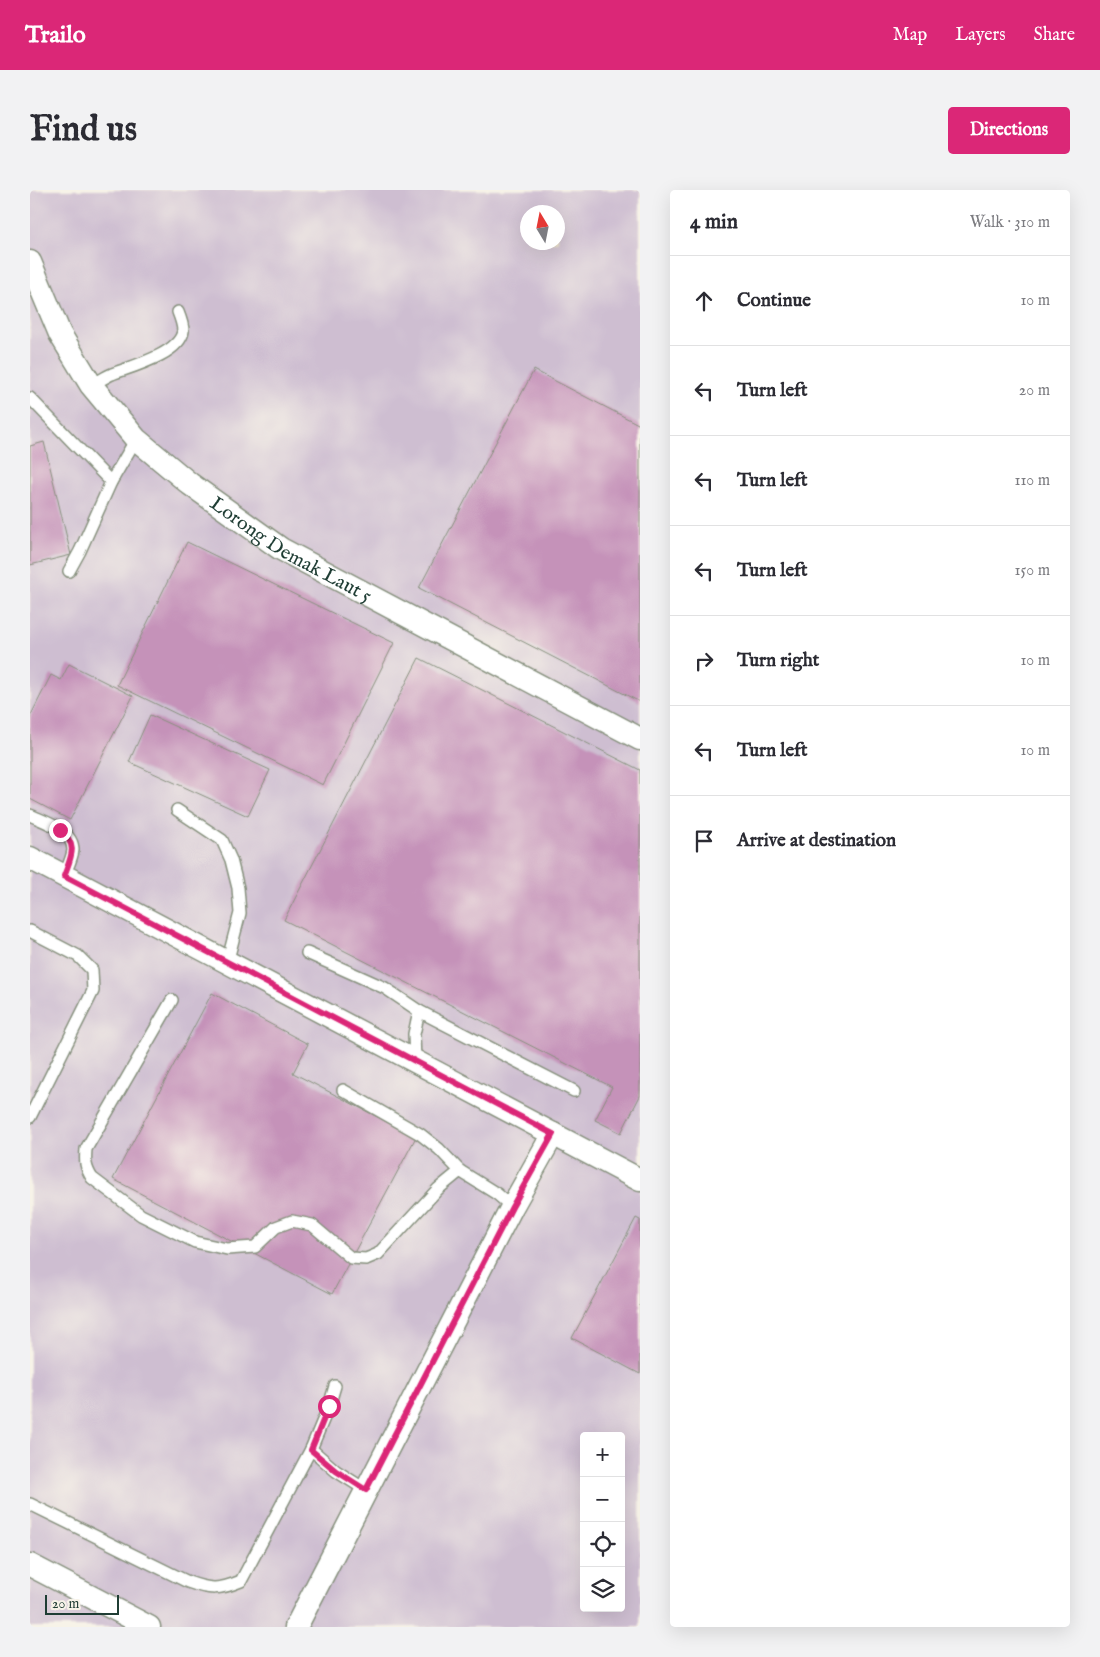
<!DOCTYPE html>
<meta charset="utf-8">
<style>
:root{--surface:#fff;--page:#f2f2f3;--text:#2b2b33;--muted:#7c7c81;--line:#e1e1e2;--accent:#db2777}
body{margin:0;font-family:"IM FELL English",serif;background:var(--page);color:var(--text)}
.controls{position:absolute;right:15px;bottom:15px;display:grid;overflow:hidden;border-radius:5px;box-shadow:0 5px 20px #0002}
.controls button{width:45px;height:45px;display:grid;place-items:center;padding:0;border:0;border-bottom:1px solid var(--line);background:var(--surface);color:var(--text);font:25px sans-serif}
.compass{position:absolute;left:490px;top:15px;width:45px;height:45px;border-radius:50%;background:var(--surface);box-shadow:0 5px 20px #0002;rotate:350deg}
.scale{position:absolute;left:15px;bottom:12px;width:74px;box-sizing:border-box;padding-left:5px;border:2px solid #1f3d34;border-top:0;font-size:14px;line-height:18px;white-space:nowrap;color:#1f3d34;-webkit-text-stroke:4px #f7f3e8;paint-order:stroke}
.stop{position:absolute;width:15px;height:15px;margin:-11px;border:4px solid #db2777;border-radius:50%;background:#fff}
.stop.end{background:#db2777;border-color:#fff;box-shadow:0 1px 5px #0008}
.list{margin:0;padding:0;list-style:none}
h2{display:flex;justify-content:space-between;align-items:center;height:65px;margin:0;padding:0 20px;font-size:21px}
h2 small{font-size:16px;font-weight:400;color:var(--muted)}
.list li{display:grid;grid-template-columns:32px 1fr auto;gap:15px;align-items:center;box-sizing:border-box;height:90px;padding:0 20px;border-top:1px solid var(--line)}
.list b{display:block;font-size:19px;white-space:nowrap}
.list em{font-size:16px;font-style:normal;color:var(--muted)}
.icon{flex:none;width:28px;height:28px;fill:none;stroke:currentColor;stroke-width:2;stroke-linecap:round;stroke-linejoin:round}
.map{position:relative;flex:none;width:610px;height:1437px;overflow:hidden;border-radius:5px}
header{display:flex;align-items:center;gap:30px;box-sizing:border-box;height:70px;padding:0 25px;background:var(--accent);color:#fff}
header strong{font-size:24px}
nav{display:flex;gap:28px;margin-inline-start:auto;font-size:18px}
.intro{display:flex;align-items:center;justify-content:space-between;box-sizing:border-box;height:120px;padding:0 30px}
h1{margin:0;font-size:35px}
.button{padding:12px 22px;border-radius:5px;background:var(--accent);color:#fff;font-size:18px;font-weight:700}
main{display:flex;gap:30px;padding:0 30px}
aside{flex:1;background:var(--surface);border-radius:5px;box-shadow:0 5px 20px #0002}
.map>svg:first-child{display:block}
</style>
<header>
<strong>Trailo</strong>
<nav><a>Map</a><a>Layers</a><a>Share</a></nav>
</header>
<div class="intro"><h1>Find us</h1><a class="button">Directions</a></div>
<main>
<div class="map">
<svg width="610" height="1437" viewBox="0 0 610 1437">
<rect width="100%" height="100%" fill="#f7f3e8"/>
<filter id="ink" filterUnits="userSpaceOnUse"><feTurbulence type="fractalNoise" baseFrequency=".02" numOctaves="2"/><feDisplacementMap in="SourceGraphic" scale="10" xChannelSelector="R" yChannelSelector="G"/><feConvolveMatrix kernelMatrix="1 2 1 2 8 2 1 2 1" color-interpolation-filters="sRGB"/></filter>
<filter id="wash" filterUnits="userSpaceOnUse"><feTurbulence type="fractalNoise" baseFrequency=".0096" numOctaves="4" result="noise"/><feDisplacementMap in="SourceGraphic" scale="20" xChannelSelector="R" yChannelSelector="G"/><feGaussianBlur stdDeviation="1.12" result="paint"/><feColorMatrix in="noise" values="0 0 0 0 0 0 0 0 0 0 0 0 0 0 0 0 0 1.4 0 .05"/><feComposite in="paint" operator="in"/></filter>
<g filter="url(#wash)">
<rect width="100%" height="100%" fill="#eee3c6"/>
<path fill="#cebed1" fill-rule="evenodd" d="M0,0H610V1437H0ZM498,22H528V52H498ZM554,1246H591V1418H554Z"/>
<g id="blocks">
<g fill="#c592b9">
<polygon points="504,180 610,235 610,512 389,398"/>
<polygon points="14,252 41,365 0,375 0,256"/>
<polygon points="157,352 364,453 293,595 87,495"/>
<polygon points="389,468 610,580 610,906 591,943 565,930 582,897 254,730"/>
<polygon points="39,474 103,506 40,630 0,609 0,527 21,485 31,490"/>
<polygon points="120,525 240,580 218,626 99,572"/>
<polygon points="182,803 278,854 263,883 386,947 302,1104 83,989"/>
<polygon points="606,1028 610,1030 610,1184 542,1148"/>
</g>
</g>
</g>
<g filter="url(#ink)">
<use href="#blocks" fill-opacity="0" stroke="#86907d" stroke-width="1"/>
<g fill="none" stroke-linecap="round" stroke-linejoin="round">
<defs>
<g id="service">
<path d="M61,195C68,192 75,187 82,184C100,177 150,164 153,141C153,136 150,127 148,122"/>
<polyline points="0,208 81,292"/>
<polyline points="39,381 50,361 81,292 106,249"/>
<polyline points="147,620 192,650 201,670 208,698 210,723 197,773"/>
<path d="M0,625C15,632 43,640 43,660C42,669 37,678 34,686"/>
<polyline points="0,741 48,766 62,780 63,801 0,927"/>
<polyline points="277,763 355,798 389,821 384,844 385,872"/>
<path d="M142,810L56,959C55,971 55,977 62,988L111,1025L165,1052L197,1059L225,1057L246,1037L262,1031L282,1035L321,1068L336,1069L348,1064L408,999L430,981L467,1004L482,1017"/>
<polyline points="389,821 544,901"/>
<polyline points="313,900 390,944 409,959 430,981"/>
<polyline points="281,1259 299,1216 305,1196"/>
<path d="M0,1314L158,1392C180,1400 189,1400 211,1391L281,1259L306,1281L336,1300"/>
</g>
<g id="minor">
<path id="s1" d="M0,72L30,144L61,195L106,249L160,294L251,359L610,549"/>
<polyline points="0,668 610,990"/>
<polyline points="0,1375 119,1437"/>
<polyline points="266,1437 482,1017 523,944"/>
</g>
</defs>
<use href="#service" stroke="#86907d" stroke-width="14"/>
<use href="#minor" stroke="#86907d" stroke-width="25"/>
<use href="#service" stroke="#fff" stroke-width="11"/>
<use href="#minor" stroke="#fff" stroke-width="22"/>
</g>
</g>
<g fill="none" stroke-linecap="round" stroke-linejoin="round" filter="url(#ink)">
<path stroke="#db2777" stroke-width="6" d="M30,640C49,655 41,667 34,686L523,944L482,1017L336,1300L306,1281L281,1260L299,1216"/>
</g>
<g text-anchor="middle" stroke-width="5" stroke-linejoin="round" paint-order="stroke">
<g font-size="20" fill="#1f3d34" stroke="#f7f3e8">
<text dy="7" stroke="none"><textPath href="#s1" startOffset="399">Lorong Demak Laut 5</textPath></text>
</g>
</g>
</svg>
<div class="controls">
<button>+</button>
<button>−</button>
<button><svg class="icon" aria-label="locate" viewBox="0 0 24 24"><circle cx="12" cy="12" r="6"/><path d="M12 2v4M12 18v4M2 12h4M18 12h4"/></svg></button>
<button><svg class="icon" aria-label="layers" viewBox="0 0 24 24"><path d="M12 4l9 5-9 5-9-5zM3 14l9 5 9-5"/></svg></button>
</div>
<svg class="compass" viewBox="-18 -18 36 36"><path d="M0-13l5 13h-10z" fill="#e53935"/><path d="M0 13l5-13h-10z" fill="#7c7c81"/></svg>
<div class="scale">20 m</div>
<div class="stop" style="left:299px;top:1216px"></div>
<div class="stop end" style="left:30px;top:640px"></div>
</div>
<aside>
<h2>4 min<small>Walk · 310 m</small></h2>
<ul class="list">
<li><svg class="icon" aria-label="ahead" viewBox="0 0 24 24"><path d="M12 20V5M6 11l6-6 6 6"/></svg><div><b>Continue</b></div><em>10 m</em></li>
<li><svg class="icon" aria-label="left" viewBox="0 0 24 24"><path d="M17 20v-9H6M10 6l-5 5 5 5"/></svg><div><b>Turn left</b></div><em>20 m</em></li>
<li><svg class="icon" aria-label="left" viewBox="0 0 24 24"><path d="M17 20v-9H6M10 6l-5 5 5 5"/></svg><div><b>Turn left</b></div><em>110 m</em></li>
<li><svg class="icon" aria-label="left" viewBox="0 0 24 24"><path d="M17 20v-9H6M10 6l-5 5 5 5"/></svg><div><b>Turn left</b></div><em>150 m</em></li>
<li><svg class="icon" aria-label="right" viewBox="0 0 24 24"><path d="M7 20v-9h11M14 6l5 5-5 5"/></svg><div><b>Turn right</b></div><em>10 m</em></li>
<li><svg class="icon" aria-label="left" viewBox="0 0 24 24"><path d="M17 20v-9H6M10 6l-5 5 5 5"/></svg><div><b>Turn left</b></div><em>10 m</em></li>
<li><svg class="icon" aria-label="arrive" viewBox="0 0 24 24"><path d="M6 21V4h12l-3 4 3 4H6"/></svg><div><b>Arrive at destination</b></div></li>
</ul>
</aside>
</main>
